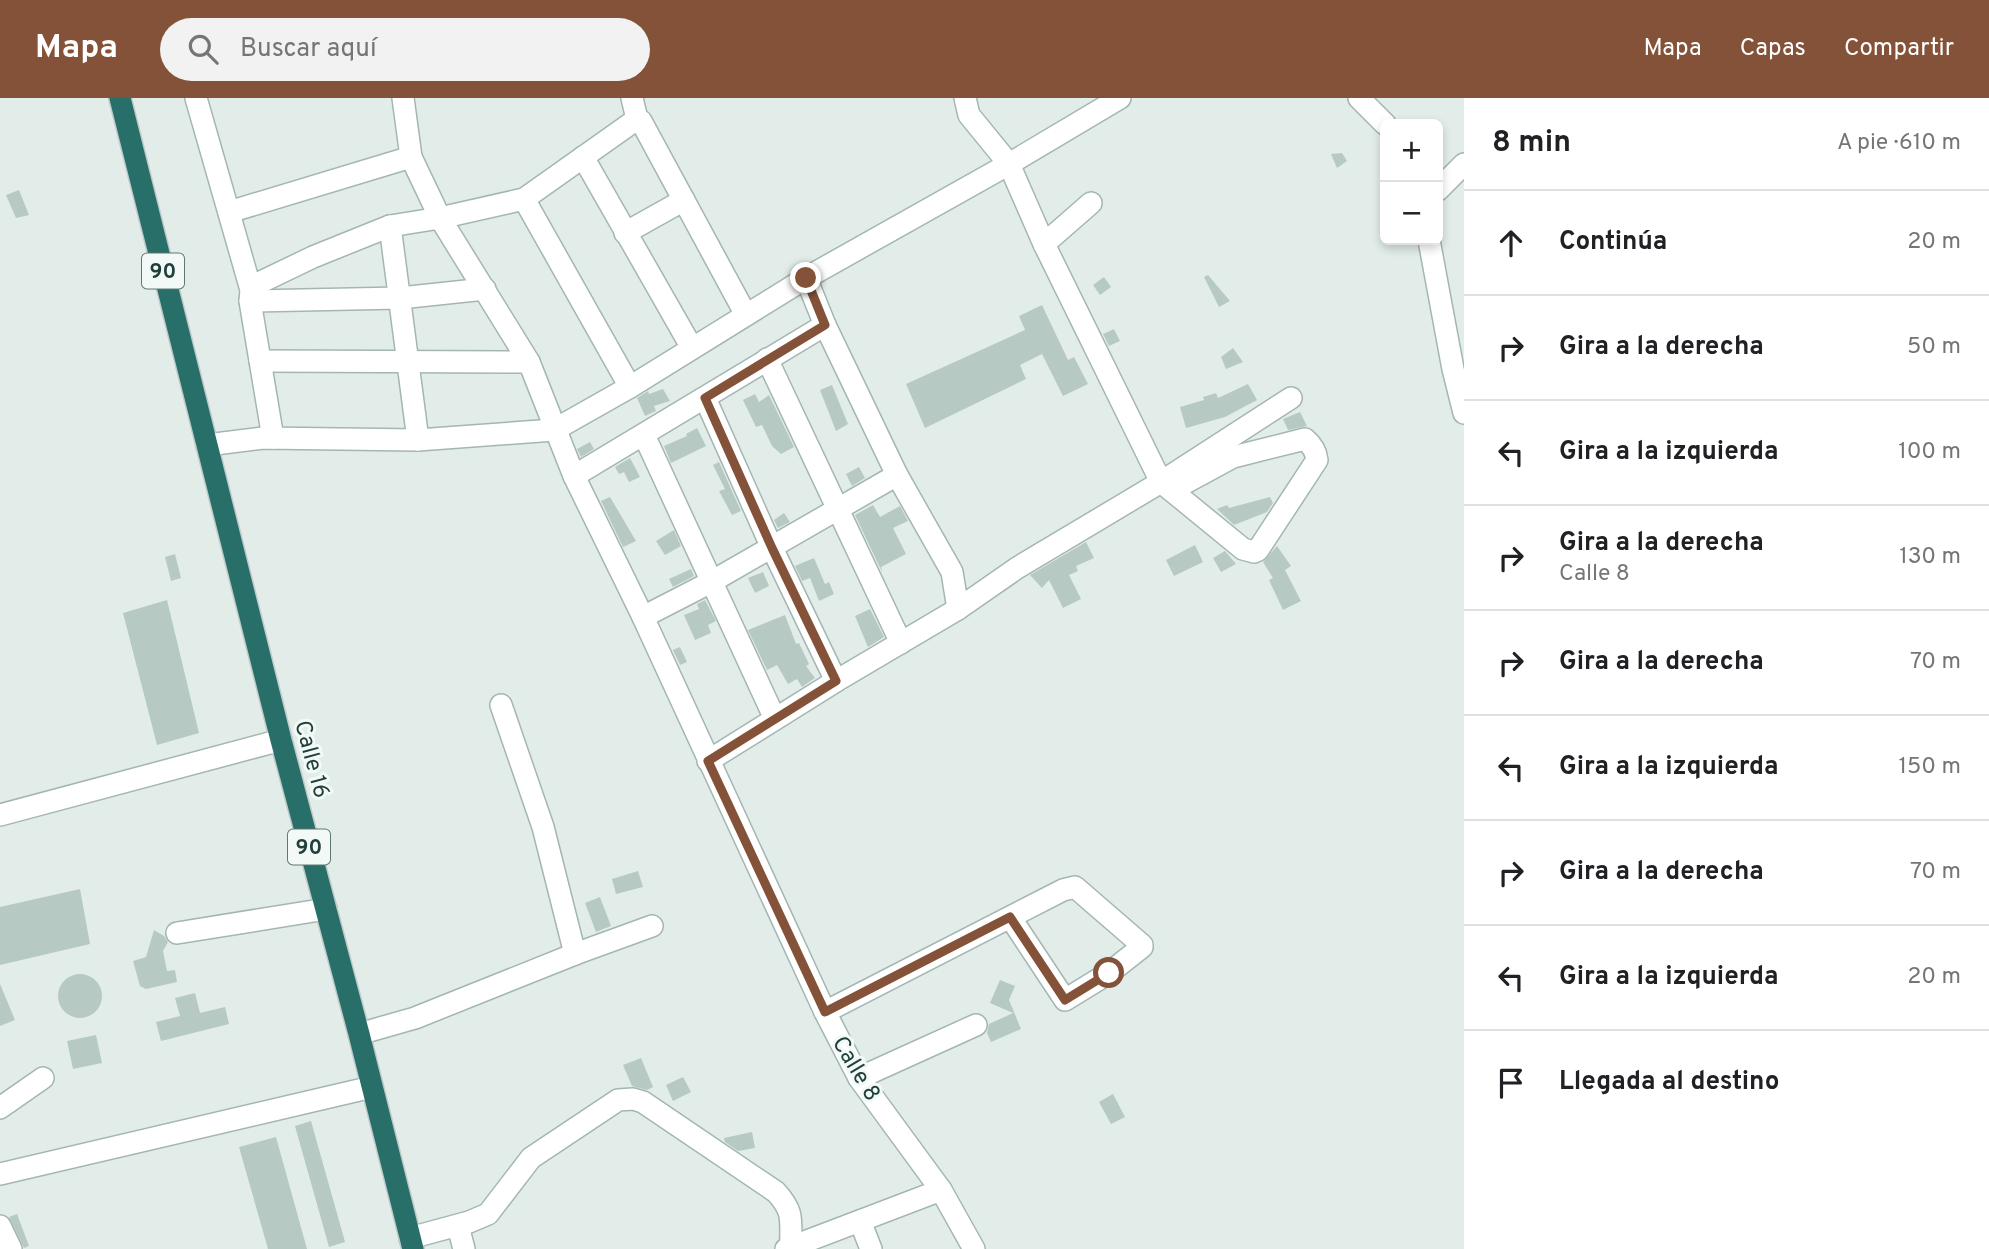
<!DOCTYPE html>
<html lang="es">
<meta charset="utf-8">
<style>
:root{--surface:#fff;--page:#f2f2f2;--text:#202124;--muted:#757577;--line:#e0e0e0;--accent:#845238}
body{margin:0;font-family:Overpass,sans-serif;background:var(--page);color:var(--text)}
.controls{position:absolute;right:21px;top:21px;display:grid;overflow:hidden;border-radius:10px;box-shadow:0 4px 10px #0003}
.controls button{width:63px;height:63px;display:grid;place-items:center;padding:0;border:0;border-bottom:2px solid var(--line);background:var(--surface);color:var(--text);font:35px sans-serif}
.stop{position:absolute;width:21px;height:21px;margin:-16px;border:5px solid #845238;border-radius:50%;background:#fff}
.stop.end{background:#845238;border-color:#fff;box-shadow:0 2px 7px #0008}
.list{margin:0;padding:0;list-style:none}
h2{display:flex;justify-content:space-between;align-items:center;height:91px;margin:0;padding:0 28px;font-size:30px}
h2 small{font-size:23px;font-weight:400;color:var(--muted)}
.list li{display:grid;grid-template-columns:46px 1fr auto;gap:21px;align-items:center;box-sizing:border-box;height:105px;padding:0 28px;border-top:2px solid var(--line)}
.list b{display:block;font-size:26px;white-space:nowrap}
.list p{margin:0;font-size:23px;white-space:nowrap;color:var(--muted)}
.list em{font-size:23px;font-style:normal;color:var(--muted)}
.icon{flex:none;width:38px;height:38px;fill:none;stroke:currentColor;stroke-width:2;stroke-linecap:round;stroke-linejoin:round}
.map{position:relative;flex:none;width:1464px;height:1151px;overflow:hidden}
header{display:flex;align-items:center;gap:42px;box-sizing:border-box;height:98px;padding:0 35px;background:var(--accent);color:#fff}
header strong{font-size:33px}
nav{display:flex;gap:38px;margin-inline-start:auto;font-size:24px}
.search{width:490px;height:63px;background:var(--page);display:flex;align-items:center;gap:18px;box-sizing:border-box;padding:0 24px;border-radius:38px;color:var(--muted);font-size:26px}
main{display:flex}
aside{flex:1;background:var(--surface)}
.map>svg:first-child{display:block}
</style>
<header>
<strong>Mapa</strong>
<div class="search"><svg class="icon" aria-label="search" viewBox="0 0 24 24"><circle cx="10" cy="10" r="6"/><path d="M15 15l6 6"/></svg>Buscar aquí</div>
<nav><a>Mapa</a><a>Capas</a><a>Compartir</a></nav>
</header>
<main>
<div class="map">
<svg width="1464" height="1151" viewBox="0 0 1464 1151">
<rect width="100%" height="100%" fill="#e2edea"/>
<g fill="#b7c9c3">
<polygon points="1342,55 1347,63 1337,70 1331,56"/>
<polygon points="19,92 29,117 16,120 6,97"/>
<polygon points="1208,177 1230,203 1219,209 1204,179"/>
<polygon points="1104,179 1111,189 1100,197 1093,187"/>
<polygon points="1042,207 1068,262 1074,259 1088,286 1063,298 1042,256 1020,267 1026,281 925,330 906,286 1025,232 1019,218"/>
<polygon points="1114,231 1120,243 1109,248 1103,236"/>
<polygon points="1233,250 1243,264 1226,271 1221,259"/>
<polygon points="1248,286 1257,302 1225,319 1186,330 1180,309 1204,302 1203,299 1216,295 1218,300"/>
<polygon points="832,287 848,326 836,333 820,292"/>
<polygon points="663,291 670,303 654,308 656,313 645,318 637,300 648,293 649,296"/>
<polygon points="755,296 759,304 769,297 794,349 781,356 772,348 762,327 756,329 743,302"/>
<polygon points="1300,314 1307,328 1288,332 1283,321"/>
<polygon points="697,330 706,348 671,365 664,348 687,338 686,336"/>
<polygon points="590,344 594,351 581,359 577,351"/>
<polygon points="630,360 640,379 629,384 624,374 619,376 615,369"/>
<polygon points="719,364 741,413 732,417 719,393 725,391 713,367"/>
<polygon points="859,369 865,380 852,388 846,376"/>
<polygon points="610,399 636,443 623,449 601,403"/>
<polygon points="1270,399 1273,405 1267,414 1234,427 1217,411 1227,407 1229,410"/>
<polygon points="873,407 880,419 900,408 908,423 893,430 906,456 881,469 882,474 855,417"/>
<polygon points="784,415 790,424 778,430 774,422"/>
<polygon points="674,432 681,448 665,457 656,443"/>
<polygon points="1086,444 1094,460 1076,468 1078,473 1069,477 1081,501 1063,510 1049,482 1042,490 1030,477"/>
<polygon points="1195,447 1203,464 1174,478 1166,462"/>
<polygon points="1277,448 1291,468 1285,472 1301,503 1283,512 1269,482 1273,480 1263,464"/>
<polygon points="1225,453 1236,466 1221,474 1213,460"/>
<polygon points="175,456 181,480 171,483 165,459"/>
<polygon points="814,460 825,486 829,484 834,496 819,503 810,480 802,483 795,468"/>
<polygon points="691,471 694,478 673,489 669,481"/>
<polygon points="763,474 769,488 755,495 748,480"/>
<polygon points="167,502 199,635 157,647 123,515"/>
<polygon points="705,502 716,523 708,527 711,535 695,542 684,517 699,511 697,506"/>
<polygon points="870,511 884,539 868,549 855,518"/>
<polygon points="785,517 796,546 799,545 809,566 806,568 815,580 802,589 797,581 788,586 777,567 767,572 748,532"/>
<polygon points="680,549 687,564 680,567 673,552"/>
<polygon points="638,773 643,789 616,796 612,781"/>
<polygon points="80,791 90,846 0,867 0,809"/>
<polygon points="600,799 611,828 596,834 585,805"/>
<polygon points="154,832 164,838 168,844 163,853 167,873 175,872 177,884 146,891 140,888 133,863 146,859"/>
<circle cx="80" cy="898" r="22"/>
<polygon points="1000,882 1015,888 1009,902 1021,931 991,944 987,935 989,926 1013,915 990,905"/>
<polygon points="0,886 15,922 0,928"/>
<polygon points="195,895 200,915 225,909 229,926 161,943 156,924 180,918 175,900"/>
<polygon points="96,937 102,965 73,971 67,943"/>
<polygon points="641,960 653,989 647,992 632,988 623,967"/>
<polygon points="683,979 691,994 673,1003 666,987"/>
<polygon points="1113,996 1125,1019 1111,1026 1099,1004"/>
<polygon points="311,1023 345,1144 329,1149 295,1028"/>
<polygon points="752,1034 755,1050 738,1053 725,1044 724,1040"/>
<polygon points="276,1039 307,1151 268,1151 239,1049"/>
<polygon points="17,1116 29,1148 24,1150 9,1119"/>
</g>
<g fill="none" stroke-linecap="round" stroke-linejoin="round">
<defs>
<g id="minor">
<polyline points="196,0 251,192 250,203 273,340"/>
<polyline points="403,0 411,59 440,120 529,264 574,378 643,519 825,914 859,980 941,1092 974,1151"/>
<polyline points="632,0 637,21 641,23 746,217"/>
<path d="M965,0L969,17L1009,66L1044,146L1161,384L1243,451L1254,454L1258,452L1317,362C1316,353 1311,346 1305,341L1233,359L1172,392"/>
<polyline points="1359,0 1385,26"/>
<polyline points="583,59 692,250"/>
<polyline points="1438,92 1464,66"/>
<polyline points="524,101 630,289"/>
<polyline points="229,114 411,59"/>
<polyline points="390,128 418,342"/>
<polyline points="625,135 684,102"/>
<polyline points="1429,142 1453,271 1464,315"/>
<polyline points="1044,146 1091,105"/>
<polyline points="806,180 825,227 897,377 952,474 958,511"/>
<polyline points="251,192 259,185 313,159 390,128 440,120 524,101 637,21"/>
<polyline points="250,203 400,200 485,191"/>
<polyline points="767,261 901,545"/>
<polyline points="260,263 529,264"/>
<polyline points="705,300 772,450 836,583"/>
<polyline points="644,337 775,621"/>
<polyline points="207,347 263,340 418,342 554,332 630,289 806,180 1009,66 1120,0"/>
<polyline points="574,378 825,227"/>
<polyline points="643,519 711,484 897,377"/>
<polyline points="501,607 543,729 575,856"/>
<polyline points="708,663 836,583 958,511 1017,470 1161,384 1291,300"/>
<polyline points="0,717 281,642"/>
<polyline points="177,835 326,811"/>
<polyline points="825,914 1063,792 1075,789 1142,847 1142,849 1109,875 1065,902 1010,819"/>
<polyline points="359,936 415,920 575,856 652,828"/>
<polyline points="859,980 976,927"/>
<polyline points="0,1010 43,980"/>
<polyline points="0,1076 372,989"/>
<polyline points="860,1123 871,1151"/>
<polyline points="0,1128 11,1151"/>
<polyline points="458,1128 464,1151"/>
<path d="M410,1140L469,1124L488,1116L531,1060L618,1002L633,1001L643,1004L776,1094C795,1115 790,1122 791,1149"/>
<polyline points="786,1151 941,1092"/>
</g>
<polyline id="highway" points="120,0 281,642 359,936 413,1151"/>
</defs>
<use href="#minor" stroke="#a4b6b2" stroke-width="24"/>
<use href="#highway" stroke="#c1cac8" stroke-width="24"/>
<use href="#minor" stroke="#fff" stroke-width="21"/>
<use href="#highway" stroke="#296f69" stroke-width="21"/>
</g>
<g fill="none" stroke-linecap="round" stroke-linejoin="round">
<polyline stroke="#845238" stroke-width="9" points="806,180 825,227 705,300 772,450 836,583 708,663 825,914 1010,819 1065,902 1109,875"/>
</g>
<g text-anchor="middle" stroke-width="6" stroke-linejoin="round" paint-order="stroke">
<g fill="#f3f9f7" stroke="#5f7873" stroke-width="2">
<rect x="142" y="155.5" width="42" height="35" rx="5"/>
<rect x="288" y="731.5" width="42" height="35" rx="5"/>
</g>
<g font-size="21" font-weight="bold" fill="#20403b">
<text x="163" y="180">90</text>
<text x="309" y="756">90</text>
</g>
<g font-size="23" fill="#20403b" stroke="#f3f9f7">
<text transform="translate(313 661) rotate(75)" y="8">Calle 16</text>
<text transform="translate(857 970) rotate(59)" y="8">Calle 8</text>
</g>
</g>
</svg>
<div class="controls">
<button>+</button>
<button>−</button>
</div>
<div class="stop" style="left:1109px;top:875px"></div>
<div class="stop end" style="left:806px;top:180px"></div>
</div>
<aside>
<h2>8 min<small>A pie · 610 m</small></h2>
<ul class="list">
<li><svg class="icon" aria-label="ahead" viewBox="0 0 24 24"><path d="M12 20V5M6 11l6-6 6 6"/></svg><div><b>Continúa</b></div><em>20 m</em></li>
<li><svg class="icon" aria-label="right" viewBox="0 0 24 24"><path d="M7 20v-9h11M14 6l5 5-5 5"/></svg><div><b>Gira a la derecha</b></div><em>50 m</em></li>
<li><svg class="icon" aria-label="left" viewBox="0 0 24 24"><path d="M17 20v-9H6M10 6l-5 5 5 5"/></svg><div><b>Gira a la izquierda</b></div><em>100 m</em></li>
<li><svg class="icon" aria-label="right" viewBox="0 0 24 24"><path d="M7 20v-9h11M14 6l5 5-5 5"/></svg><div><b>Gira a la derecha</b><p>Calle 8</p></div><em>130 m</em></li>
<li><svg class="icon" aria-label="right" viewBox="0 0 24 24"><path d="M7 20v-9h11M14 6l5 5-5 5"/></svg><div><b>Gira a la derecha</b></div><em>70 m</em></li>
<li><svg class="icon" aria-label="left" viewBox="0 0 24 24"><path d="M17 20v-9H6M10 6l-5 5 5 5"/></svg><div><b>Gira a la izquierda</b></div><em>150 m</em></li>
<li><svg class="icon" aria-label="right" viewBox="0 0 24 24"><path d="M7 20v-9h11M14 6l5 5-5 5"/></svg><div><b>Gira a la derecha</b></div><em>70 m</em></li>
<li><svg class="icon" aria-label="left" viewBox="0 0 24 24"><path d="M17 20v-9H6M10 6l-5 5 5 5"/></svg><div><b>Gira a la izquierda</b></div><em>20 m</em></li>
<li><svg class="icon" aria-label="arrive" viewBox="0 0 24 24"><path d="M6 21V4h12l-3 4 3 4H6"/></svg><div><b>Llegada al destino</b></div></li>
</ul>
</aside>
</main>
